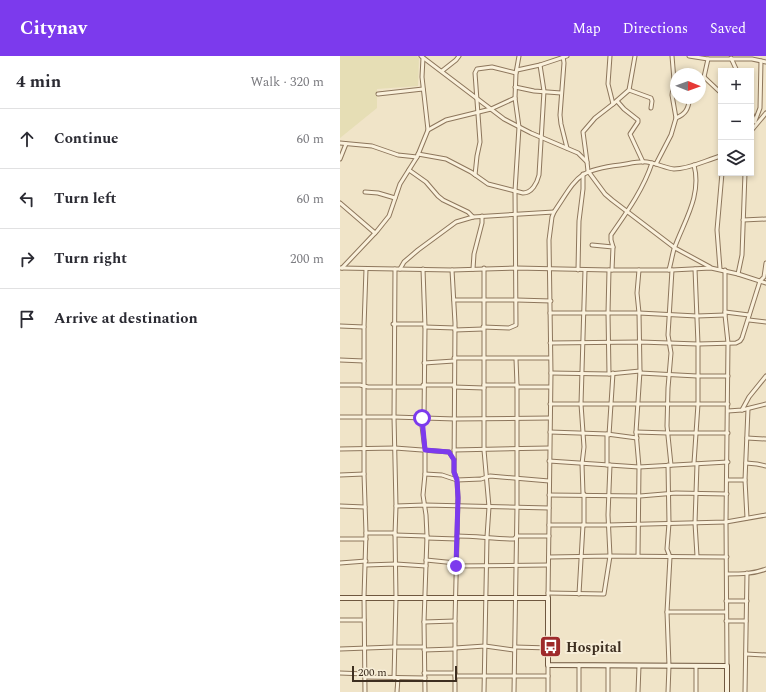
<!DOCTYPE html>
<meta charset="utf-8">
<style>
:root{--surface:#fff;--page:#f2f2f3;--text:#2b2b33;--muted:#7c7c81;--line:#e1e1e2;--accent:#7c3aed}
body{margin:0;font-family:Spectral,serif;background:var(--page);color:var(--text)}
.controls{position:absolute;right:12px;top:12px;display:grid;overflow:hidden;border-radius:0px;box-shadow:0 2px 6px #0003}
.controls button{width:36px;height:36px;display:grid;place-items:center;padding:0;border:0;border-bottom:1px solid var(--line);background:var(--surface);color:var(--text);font:20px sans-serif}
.compass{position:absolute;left:330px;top:12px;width:36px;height:36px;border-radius:50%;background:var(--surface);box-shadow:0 2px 6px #0003;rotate:91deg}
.scale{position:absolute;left:12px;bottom:10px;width:105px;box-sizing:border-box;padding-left:4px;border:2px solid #3d2e20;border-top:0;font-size:11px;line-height:14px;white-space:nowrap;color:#3d2e20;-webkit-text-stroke:3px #f7eed8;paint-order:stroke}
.stop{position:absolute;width:12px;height:12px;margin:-9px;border:3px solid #7c3aed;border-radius:50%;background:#fff}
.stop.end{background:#7c3aed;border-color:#fff;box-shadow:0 1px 4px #0008}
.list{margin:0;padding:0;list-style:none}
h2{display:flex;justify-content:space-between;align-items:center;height:52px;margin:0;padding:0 16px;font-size:17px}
h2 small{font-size:13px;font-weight:400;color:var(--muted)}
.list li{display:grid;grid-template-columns:26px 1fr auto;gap:12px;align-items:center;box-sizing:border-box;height:60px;padding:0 16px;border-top:1px solid var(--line)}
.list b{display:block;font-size:15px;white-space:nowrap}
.list em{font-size:13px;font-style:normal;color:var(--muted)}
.icon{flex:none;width:22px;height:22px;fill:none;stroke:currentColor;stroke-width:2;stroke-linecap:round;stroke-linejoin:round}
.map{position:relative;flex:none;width:426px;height:636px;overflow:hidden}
header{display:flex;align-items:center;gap:24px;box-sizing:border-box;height:56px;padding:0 20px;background:var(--accent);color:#fff}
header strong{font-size:19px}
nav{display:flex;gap:22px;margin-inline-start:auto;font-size:14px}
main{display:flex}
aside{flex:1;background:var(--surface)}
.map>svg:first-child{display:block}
</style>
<header>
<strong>Citynav</strong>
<nav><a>Map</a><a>Directions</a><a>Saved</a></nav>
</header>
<main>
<aside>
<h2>4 min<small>Walk · 320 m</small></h2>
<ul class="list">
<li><svg class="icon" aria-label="ahead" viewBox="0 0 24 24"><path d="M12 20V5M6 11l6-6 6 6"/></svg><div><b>Continue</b></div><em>60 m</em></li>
<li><svg class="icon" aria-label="left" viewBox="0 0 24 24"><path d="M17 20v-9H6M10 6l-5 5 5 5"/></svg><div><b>Turn left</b></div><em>60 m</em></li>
<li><svg class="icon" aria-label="right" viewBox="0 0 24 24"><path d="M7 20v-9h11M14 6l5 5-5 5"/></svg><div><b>Turn right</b></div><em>200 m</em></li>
<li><svg class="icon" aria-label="arrive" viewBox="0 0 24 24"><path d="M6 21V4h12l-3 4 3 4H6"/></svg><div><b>Arrive at destination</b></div></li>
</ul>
</aside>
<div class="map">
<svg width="426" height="636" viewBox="0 0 426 636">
<rect width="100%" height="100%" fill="#f0e4c8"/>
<polygon fill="#e6deb5" points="0,0 77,0 79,2 78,30 37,33 37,52 0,82"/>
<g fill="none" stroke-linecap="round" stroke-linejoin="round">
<defs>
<g id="street">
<polyline points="81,0 164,63 191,77 238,97 247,106 248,115 265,138 272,144 335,192 370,211"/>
<polyline points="223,0 224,7 220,59 221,68 227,92"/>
<polyline points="270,0 268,28 273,48"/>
<polyline points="349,0 368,3 412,3 426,6"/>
<polyline points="83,2 82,21 88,74"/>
<polyline points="391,2 397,15"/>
<polyline points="177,14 200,9 227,0"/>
<polyline points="102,15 116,4 119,0"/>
<polyline points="364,21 381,37"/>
<polyline points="360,28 364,21 368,3"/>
<polyline points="175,31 194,35 221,37"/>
<polyline points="289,34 311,42 312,45 311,52"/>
<polyline points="38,38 83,33"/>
<polyline points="277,45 284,53 298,64 298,66 290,78 303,106"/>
<polyline points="411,56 415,66"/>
<path d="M336,62C346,58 348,53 350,42"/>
<polyline points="415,65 420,52 421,5"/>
<polyline points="411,75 426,57"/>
<polyline points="0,87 32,90 58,99 77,101"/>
<path d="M78,98L106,103L131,116L148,128L183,137C192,137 197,127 199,119L204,35L200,9"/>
<polyline points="0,103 6,88"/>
<polyline points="247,106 243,76 255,62 273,48 289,34 295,0"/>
<polyline points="316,108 331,79 336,62 332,39 334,24 332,0"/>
<polyline points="69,114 86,126 98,140 103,144 128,156 133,161"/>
<polyline points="135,119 137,100 140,86 135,17 137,13 152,11 176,17"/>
<polyline points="25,136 38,137 55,142"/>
<polyline points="0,147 35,177"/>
<polyline points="403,164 426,163"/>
<polyline points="252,189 273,191 272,214"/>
<path d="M273,191L271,184V179C287,156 303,134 312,107"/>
<polyline points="0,212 112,214 176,212 269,214 332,214 371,212 398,218 426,227"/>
<polyline points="2,212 37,175 49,160 60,128 77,101 88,74 106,64 151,53 175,42"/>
<polyline points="60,213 64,206 78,194 116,166 133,161 214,156"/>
<polyline points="83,213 85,271 84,362"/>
<polyline points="133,213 134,198 142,167 142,160"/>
<polyline points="380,213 377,174 382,117"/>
<polyline points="112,214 115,267 114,416 117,424 118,442 115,565 115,636"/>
<polyline points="238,214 239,165 243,133 243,118"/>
<polyline points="269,214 268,257 269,318"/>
<path d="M329,214C331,207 332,200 334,193C344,165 362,140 354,109"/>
<polyline points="385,214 385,259 388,287 386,466 387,610"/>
<polyline points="398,218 402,199 405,117"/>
<polyline points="114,244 177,244 211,245"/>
<polyline points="385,256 409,259"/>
<polyline points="210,257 299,257 357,260 385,259"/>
<polyline points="409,264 426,266"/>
<polyline points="53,268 84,268"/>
<polyline points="0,270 24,271"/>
<polyline points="85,271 115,272"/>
<polyline points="143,271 169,272 176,269 175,135 179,71 175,42 176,17 179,0"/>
<polyline points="115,274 143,273"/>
<polyline points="210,287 300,286 358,288 396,287 400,285 402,282 420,225 424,221 426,207"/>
<polyline points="114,302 210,302"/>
<polyline points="0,304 24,305"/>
<polyline points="84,307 114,305"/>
<polyline points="211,317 269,318 300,315"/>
<polyline points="300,317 357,320 388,320"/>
<polyline points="0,329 20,329 28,331 84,331"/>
<polyline points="83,329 114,329"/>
<polyline points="144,329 177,329"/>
<polyline points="114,331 144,332"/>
<polyline points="177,331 210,331"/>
<polyline points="210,348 388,348"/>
<polyline points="402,354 409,341 426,320"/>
<polyline points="388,355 402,354 426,348"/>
<polyline points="0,361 54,361 115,363 210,362"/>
<polyline points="81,362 85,394 85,418 83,439 86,459 87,480 84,566 85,636"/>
<polyline points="210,376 267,378 297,382"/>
<polyline points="296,376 328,377 388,377"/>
<polyline points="269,379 273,317"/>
<polyline points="407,382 426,383"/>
<polyline points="0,393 55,392 109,396 114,403"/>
<polyline points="114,394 209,392"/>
<polyline points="209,405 299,411 388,406"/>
<polyline points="354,407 358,348 358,288 355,213"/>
<polyline points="406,407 417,408 426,410"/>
<polyline points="267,409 267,378"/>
<polyline points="328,409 329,467 327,493 330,501 327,556 329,610 328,636"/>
<polyline points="331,409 327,370 328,332 331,297 328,279 332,214"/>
<polyline points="85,418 102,419 117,424 141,423 150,420 209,425"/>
<polyline points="0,419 24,418"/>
<polyline points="387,424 405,424"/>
<polyline points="243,438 242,408 244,391 241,348 245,214"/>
<polyline points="209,439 300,440 336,437 387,438"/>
<polyline points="0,450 25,451"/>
<polyline points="56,450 85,449 209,452"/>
<polyline points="407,462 405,424 408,353"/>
<polyline points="209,469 269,469 386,466 426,459"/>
<polyline points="244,469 244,438"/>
<polyline points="26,477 55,477"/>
<polyline points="55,479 87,480"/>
<path d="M117,480C136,480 155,483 174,483L177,480H209"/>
<polyline points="87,482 117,483"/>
<polyline points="0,483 26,483"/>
<polyline points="298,500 299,411 296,376 300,315 299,257 297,237 299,214"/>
<polyline points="357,500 355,467 357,408"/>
<polyline points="209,501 270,500 387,501"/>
<polyline points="86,504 116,507"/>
<polyline points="0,507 26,505"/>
<polyline points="26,509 56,508 86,510"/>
<polyline points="116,510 208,509"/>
<path d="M387,518C400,518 414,518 426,513"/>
<polyline points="208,537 264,538 270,500 268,459 270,409"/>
<polyline points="239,538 243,469"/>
<path d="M208,542L211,317L209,184L212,161L214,156C237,122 236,114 280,109C288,108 298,105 307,106C316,107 325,112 334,113C350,113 366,104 381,100"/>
<polyline points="386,545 407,545"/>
<polyline points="327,556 386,556"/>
<polyline points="0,564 24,564"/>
<polyline points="386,565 406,565"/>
<polyline points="84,566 115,565"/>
<polyline points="175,591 209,592"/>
<polyline points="115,592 145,590 174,594"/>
<polyline points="0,593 54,591 84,591"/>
<polyline points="84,594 115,593"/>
<polyline points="406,598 426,599"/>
<polyline points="239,609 239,636"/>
<polyline points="0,617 25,618"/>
<polyline points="84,617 115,617"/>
<polyline points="115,620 208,620"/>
<polyline points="25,621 85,622"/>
<polyline points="54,622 56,542 55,479 56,450 54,361 55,213"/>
<polyline points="25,636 24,541 26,477 24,418 24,271 26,213"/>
<polyline points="57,636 58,622"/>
<polyline points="144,636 147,481 149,451 144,394 144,212"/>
<polyline points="174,636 177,451 177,329 176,303"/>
<polyline points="208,636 208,609"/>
<polyline points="268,636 268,610"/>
<polyline points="298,636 299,610"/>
<polyline points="356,636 356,610"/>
<polyline points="405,636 407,517"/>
</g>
<polyline id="secondary" points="0,542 208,542 208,609 387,610 387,636"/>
</defs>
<use href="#street" stroke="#8d765c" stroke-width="5"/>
<use href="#secondary" stroke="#6f573f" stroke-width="6"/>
<use href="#street" stroke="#faf1dc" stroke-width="3"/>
<use href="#secondary" stroke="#faf1dc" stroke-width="4"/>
</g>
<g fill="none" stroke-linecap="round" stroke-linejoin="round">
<polyline stroke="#7c3aed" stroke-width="5" points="82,362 85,394 109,396 114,404 114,416 117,424 118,442 116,510"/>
</g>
<defs>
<symbol id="bus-square" viewBox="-11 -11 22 22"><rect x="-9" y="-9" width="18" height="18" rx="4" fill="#9e2a2b" stroke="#f7eed8"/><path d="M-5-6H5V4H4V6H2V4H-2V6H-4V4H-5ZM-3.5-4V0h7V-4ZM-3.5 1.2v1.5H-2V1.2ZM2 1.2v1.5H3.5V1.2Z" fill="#fff"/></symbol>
</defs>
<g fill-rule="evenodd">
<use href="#bus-square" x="198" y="578" width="25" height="25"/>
</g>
<g text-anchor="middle" stroke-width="4" stroke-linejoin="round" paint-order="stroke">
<g font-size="14" font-weight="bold" fill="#3d2e20" stroke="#f7eed8" text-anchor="start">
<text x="226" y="596">Hospital</text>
</g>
</g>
</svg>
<div class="controls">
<button>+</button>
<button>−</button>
<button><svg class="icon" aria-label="layers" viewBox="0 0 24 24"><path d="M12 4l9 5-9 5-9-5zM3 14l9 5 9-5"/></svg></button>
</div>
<svg class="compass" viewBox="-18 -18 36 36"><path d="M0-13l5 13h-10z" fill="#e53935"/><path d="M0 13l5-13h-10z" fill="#7c7c81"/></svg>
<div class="scale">200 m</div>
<div class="stop" style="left:82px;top:362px"></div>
<div class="stop end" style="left:116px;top:510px"></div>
</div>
</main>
